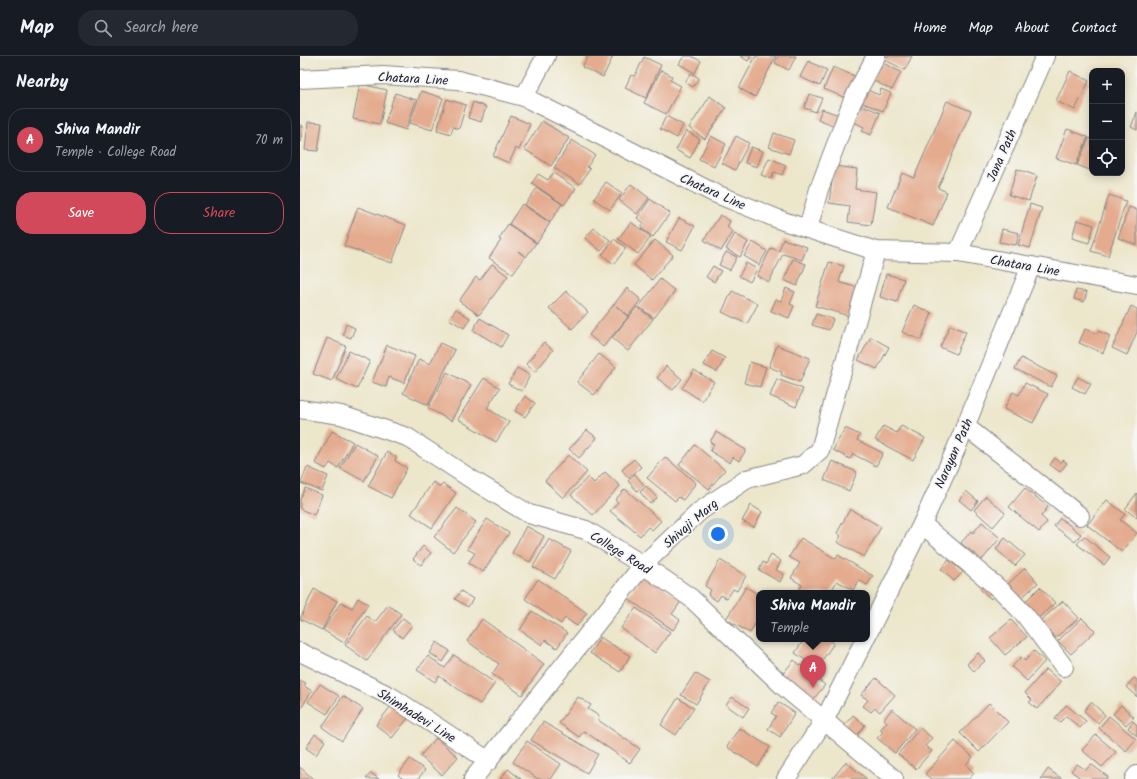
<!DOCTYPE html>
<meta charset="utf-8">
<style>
:root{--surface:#171b24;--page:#242831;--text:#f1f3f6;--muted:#9ea1a6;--line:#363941;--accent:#d1495b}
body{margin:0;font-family:Kalam,sans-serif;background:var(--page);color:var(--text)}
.controls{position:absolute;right:12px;top:12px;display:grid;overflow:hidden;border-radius:8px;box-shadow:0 2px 10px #0003}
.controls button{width:36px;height:36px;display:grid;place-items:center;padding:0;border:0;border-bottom:1px solid var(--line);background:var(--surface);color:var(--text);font:20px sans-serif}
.you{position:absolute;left:418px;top:478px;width:14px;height:14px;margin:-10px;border:3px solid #fff;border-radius:50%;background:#1a73e8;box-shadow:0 0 0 6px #1a73e833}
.badge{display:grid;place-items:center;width:26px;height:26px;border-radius:50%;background:var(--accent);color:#fff;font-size:13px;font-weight:700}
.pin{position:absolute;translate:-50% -33px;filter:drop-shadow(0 1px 2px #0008)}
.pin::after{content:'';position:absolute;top:21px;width:14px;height:12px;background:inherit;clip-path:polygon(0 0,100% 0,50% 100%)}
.popup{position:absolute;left:456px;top:534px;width:114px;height:52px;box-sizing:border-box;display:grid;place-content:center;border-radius:8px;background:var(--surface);filter:drop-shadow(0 1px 3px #0005);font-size:13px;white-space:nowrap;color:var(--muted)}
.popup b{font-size:15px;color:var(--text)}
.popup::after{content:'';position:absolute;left:50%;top:100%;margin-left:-8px;border:8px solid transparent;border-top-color:var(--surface)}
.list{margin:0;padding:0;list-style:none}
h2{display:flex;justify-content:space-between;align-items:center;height:52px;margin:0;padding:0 16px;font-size:17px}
h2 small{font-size:13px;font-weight:400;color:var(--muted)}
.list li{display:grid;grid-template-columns:26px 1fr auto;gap:12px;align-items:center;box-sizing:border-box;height:64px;margin:0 8px 8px;padding:0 8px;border:1px solid var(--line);border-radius:16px}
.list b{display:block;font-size:15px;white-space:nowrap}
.list p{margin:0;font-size:13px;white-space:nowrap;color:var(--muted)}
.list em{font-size:13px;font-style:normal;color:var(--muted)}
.actions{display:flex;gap:8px;padding:12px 16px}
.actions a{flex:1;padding:9px 0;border:1px solid var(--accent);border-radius:16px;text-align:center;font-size:14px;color:var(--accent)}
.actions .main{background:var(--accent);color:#fff}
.icon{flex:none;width:22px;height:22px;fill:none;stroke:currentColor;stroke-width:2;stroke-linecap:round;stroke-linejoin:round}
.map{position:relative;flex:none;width:837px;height:723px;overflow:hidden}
header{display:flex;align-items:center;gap:24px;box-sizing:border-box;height:56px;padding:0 20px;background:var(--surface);border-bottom:1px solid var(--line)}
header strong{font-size:19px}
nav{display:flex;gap:22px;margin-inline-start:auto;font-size:14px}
.search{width:280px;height:36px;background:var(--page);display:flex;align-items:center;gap:10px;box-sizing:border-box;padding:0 14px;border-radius:16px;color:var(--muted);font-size:15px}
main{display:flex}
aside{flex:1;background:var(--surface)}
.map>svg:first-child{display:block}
</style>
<header>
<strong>Map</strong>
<div class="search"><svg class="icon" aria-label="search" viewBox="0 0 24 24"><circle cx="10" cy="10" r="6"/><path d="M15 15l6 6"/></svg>Search here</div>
<nav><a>Home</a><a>Map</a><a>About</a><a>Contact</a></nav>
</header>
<main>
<aside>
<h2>Nearby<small></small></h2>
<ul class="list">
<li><span class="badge">A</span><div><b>Shiva Mandir</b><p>Temple · College Road</p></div><em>70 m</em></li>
</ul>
<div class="actions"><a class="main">Save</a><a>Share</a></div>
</aside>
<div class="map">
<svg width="837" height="723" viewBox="0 0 837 723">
<rect width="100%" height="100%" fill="#f6f6f2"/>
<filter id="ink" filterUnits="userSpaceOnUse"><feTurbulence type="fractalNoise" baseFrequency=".025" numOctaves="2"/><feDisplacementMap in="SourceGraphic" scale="8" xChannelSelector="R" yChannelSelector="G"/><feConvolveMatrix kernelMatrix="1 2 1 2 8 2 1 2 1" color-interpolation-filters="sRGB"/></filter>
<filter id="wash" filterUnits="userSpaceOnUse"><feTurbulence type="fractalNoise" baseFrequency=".012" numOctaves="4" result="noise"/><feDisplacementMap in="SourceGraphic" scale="16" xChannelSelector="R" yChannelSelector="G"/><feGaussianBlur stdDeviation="0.9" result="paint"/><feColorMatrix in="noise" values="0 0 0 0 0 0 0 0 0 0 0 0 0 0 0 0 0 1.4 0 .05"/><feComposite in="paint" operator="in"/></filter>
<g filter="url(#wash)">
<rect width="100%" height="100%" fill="#ece6cb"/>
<g id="blocks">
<g fill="#e4ab8e">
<polygon points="288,0 313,0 303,21 282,11"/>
<polygon points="384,0 391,0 401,5 395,17 379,8"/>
<polygon points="440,0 451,0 448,5"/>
<polygon points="456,0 476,0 455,41 439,32"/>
<polygon points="478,0 496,0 489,14 475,7"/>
<polygon points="585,0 612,0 605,14 583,3"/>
<polygon points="344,1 361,9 346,42 325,32 331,19 335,20"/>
<polygon points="508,5 527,14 520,30 500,21"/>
<polygon points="581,6 601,16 592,34 572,24"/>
<polygon points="533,11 557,21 548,43 524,33"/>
<polygon points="361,14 372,20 370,24 381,30 366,58 344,47"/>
<polygon points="770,15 789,25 775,54 756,45"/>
<polygon points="391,17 399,22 393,31 385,26"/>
<polygon points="60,28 87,34 80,68 53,63"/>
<polygon points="565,33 579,39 581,33 591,37 583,55 560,46"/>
<polygon points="121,35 143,42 132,74 110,67"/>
<polygon points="95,37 116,44 106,74 85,67"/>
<polygon points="509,38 522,42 516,56 504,52"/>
<polygon points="410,40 426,52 405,83 389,72"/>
<polygon points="147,43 166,49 159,73 153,71 151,78 137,74"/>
<polygon points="647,45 671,55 638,132 647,136 633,170 588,151 602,117 614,122"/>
<polygon points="173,46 186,51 181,66 168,62"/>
<polygon points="562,49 580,57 571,79 562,75 564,71 554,66"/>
<polygon points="522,53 542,60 537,71 518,63"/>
<polygon points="837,56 837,74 831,71"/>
<polygon points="211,60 230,68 219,94 216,92 209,107 193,100"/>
<polygon points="366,60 383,69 377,82 360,73"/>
<polygon points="242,65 269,82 251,110 224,93"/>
<polygon points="8,66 22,67 18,95 5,94"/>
<polygon points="0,69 3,70 1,86 0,85"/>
<polygon points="767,73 788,81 776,109 756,102"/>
<polygon points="386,75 400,83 390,102 376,94"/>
<polygon points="474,77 494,84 489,98 469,91"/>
<polygon points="411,80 426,88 414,111 399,103"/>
<polygon points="436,80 449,87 435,114 422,107"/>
<polygon points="789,82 792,83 792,115 777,109"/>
<polygon points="272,84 295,99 287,111 290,113 280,128 254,112"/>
<polygon points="451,91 463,95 457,111 445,107"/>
<polygon points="469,102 486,109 482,119 474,116 471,123 461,119"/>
<polygon points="534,110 557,113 555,133 576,136 571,169 548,166 550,150 529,147"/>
<polygon points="717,113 737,120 729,145 709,139"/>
<polygon points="253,117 276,132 264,149 232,127 238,118 248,124"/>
<polygon points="306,126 322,137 310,154 294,143"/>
<polygon points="331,128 349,142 337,158 319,144"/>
<polygon points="237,132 262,148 250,166 225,149"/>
<polygon points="809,139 826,145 808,200 791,195"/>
<polygon points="350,143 370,157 353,181 341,172 344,167 337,162"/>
<polygon points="222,148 250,167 237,187 209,168"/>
<polygon points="730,148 742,152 730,192 718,189"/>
<polygon points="58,151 106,169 92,207 44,190"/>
<polygon points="829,151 837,154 837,189 818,182"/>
<polygon points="420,159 430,165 427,171 433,176 421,195 404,184"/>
<polygon points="379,162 395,170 382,194 366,186"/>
<polygon points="777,164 794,169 789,187 772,182"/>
<polygon points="331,166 351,181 338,198 318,183"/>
<polygon points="208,168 236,187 226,201 218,195 225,201 213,218 189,202 201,184 199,183"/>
<polygon points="294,172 310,184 301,195 285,182"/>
<polygon points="702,173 719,177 716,189 699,186"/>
<polygon points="435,178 448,186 440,201 426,193"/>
<polygon points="314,183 326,192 314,208 302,199"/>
<polygon points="483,183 507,191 502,204 483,198 469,226 457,220 471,192 479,195"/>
<polygon points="355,184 373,199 352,224 334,209"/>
<polygon points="453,186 467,195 459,209 444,200"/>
<polygon points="426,196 437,201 430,214 419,209"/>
<polygon points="493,203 506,208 497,230 484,224"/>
<polygon points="529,206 544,210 539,226 558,232 549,260 515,250"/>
<polygon points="446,207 457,213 450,226 439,220"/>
<polygon points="192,208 208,220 179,259 159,245 176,221 180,224"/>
<polygon points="413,210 421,215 414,226 406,221"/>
<polygon points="586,218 604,223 597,246 580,241"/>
<polygon points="360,223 375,235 354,262 339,251"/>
<polygon points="327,232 341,244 328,260 316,250 328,261 303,291 289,279"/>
<polygon points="486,232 495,236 490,248 494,250 489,262 471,255 476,243 481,245"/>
<polygon points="776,234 787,236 784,246 774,243"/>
<polygon points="266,235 288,256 272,273 249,252"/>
<polygon points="432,235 458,248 447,268 422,256"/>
<polygon points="614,249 632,257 621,284 602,276"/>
<polygon points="831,250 837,253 837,276 827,299 812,292"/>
<polygon points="337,251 353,263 328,295 312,282"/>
<polygon points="156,253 170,262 164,272 149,263"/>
<polygon points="516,258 533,263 529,274 512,269"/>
<polygon points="180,262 208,279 201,291 173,274"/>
<polygon points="46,268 55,272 51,282 43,279"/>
<polygon points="650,269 666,276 656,298 640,291"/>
<polygon points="785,273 797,278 798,275 810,280 803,297 779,287"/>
<polygon points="571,281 589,291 577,313 558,304"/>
<polygon points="27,282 46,290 32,325 13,318"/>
<polygon points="244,286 253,294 235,316 226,308"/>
<polygon points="140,287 155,294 128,349 103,337 119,303 130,308"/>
<polygon points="87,289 115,300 104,327 89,321 86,331 72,326"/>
<polygon points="477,289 510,302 500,326 481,319 482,316 469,311"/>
<polygon points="49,295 70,305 57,333 36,323"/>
<polygon points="412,295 425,302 417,316 404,309"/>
<polygon points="299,298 316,311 294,339 277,326"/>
<polygon points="721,302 757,320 751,331 715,313"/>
<polygon points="450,306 466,311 460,331 444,327"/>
<polygon points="366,310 382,323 373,334 357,322"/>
<polygon points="217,312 230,319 222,335 208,328"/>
<polygon points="394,314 414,326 402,345 382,332"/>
<polygon points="147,316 171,329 151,365 128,352"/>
<polygon points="778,321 791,328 785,338 772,331"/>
<polygon points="184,322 200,332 187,352 209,366 196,386 158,363"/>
<polygon points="477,323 503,333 496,351 470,340"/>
<polygon points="725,327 748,338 733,367 704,353 713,336 719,339"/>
<polygon points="225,340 235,347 225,361 215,355"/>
<polygon points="583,370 597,377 601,370 625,382 613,404 575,384"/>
<polygon points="545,372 560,379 557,384 583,397 576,410 553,398 550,403 533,394"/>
<polygon points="287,374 297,382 279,402 269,393"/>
<polygon points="32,375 53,386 38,412 30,407 26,413 15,407"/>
<polygon points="416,376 446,394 439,405 433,401 430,407 410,395 414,389 410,386"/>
<polygon points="55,387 78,400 64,425 40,412"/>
<polygon points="395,389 425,414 409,433 379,409"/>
<polygon points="87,396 96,401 95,405 107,412 91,442 68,430"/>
<polygon points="268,399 287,416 263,442 245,425"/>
<polygon points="365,401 396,427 383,444 379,441 375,445 347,422"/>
<polygon points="755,402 761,407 763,404 767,407 760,416 750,409"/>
<polygon points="334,403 341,411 329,422 322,414"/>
<polygon points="532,405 557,416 549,435 524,424"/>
<polygon points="7,411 28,420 22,435 1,427"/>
<polygon points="305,416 320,430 293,459 271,439 288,421 294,427"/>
<polygon points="335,418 344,429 337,435 328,425"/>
<polygon points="133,426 140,431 143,428 156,437 132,472 111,458"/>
<polygon points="346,430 357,442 350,448 340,436"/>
<polygon points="5,432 22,439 14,459 0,453 0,444"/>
<polygon points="725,432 748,451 741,460 747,466 739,476 709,451"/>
<polygon points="325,433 361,465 352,474 348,471 340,480 310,455 318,446 315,444"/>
<polygon points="666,435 678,445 671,454 659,444"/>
<polygon points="837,437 837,462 825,453"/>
<polygon points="686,440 705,457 693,471 674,454"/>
<polygon points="807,444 825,458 820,464 837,477 822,496 787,469"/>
<polygon points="451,449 462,456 454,471 442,465"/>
<polygon points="157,452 176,466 153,496 134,481"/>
<polygon points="550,453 581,471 564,501 537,486 541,480 537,477"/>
<polygon points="760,462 781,478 775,486 754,470"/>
<polygon points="187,463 209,477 183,516 168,507 175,497 167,493"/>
<polygon points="682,466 700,482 682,504 661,487 671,475 673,477"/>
<polygon points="226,470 244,480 230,506 212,497"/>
<polygon points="784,480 810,501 804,509 777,488"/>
<polygon points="501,482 536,503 538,499 573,520 567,529 559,524 553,534 537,525 530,537 498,537 502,529 491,522 500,507 489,501"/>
<polygon points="705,482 725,499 715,510 696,493"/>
<polygon points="249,483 271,495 255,523 233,511"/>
<polygon points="123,490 131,497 121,509 113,503"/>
<polygon points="471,499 481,505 476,514 484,518 480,526 459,514 463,506 466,508"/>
<polygon points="420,504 446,520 437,535 433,533 427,543 421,539 417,545 408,539 411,534 405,530"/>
<polygon points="649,504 663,516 654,525 641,513"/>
<polygon points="725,512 738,527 720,543 707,529"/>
<polygon points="343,518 382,544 372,558 380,564 373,574 327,542"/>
<polygon points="238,523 287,557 277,570 265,562 261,568 225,543"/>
<polygon points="685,527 696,536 691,543 680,533"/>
<polygon points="446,531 459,539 459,561 450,577 426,563"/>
<polygon points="740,531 755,547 738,562 724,547"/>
<polygon points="14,533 37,545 22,574 0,563"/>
<polygon points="161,535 173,543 168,551 155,543"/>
<polygon points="58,542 68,548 44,587 23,574 41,546 52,552"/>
<polygon points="763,545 779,562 755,582 740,565"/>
<polygon points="88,549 101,558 67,605 45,589 67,560 75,566"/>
<polygon points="336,552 370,576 355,597 321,572"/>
<polygon points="232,555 267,577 257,592 245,584 242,589 220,574"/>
<polygon points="103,562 112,569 102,582 93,574"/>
<polygon points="782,562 795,575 771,598 758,585"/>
<polygon points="182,563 244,608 222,639 192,618 199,608 167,585"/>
<polygon points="711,564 727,581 705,599 690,582"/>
<polygon points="300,581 330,600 320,616 290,597"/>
<polygon points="504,583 508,586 510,583 528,583 534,587 517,612 495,597"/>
<polygon points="137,586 150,595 143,606 130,597"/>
<polygon points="734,595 745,605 727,625 712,611 721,601 725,605"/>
<polygon points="678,597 685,605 674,615 667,608"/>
<polygon points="154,599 195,627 180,648 139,620 135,626 117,614 128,600 145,612"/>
<polygon points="494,604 525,629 512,645 481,620"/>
<polygon points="746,613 761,626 737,653 729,646 732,644 725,637"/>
<polygon points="395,617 410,626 396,648 381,639"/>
<polygon points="576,622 595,639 580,656 575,652 571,656 563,650 568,644 561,639"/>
<polygon points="834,622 837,624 837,641 826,631"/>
<polygon points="0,624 6,627 4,630 12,635 0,654"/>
<polygon points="20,628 39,640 27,658 8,646"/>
<polygon points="43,640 63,653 42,685 22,671"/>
<polygon points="278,641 291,649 288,653 299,660 298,664 340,693 330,707 284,675 279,681 259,667"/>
<polygon points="432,641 449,652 443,661 426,649"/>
<polygon points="378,642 394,652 376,679 361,669"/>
<polygon points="478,646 495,657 480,681 468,673 476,660 471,657"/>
<polygon points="791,646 805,659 798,667 784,655"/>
<polygon points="689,647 708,666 679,696 660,677"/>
<polygon points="92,649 108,662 92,682 76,669"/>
<polygon points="766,649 786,665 780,672 766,660 760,666 755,662"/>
<polygon points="821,649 834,661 826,669 813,658"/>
<polygon points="592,653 615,673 595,697 577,682 583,676 580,674 587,666 584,663"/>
<polygon points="553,659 565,669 556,681 543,671"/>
<polygon points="809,660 836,683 826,695 799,672"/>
<polygon points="833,665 837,669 837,680 828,672"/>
<polygon points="243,666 298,698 287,717 231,684"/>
<polygon points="439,672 470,691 458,711 427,691"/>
<polygon points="620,672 632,682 625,690 632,695 616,713 598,698"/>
<polygon points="15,678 25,685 16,699 6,692"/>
<polygon points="796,679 816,696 802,711 782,694"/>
<polygon points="136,682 158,701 142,719 120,700"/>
<polygon points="227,685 261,708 251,723 238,723 213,706"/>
<polygon points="655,685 673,701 666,709 674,717 669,723 631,723 625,718"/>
<polygon points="110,703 125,714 118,723 103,723 98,719"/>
<polygon points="546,706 567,723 532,723"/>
<polygon points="777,708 786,714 791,708 808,721 807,723 782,723 771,715"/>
<polygon points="0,711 13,723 0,723"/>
<polygon points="208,713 221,723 200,723"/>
<polygon points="748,713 762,723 741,723"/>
<polygon points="71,717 79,723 66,723"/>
</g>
</g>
</g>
<g filter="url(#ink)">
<use href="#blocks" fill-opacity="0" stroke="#878483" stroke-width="1"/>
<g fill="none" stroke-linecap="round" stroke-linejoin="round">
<defs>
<g id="minor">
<polyline points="0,23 83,19 158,24 224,41 414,137 483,165 576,195 658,197 837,229"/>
<polyline points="224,41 246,0"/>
<polyline points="508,173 519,133 552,46 576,0"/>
<polyline points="658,197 745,0"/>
<polyline points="0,353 41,359 107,381 171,423 229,458 286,474 343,509 391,542 483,630 594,723"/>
<polyline points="665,370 780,460"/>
<polyline points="622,468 704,537 725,559 764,611"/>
<polyline points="567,579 622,468 656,393 731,210"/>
<polyline points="0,596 92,641 189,705"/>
<polyline points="173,723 343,509 400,455 447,423 503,409 520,394 576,195"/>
<polyline points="486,723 525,663 565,583"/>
<polyline points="834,723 837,719"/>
</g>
</defs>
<use href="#minor" stroke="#878483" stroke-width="20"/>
<use href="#minor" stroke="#fff" stroke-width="18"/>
</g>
</g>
<g text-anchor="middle" stroke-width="3.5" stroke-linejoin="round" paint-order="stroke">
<g font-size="13" fill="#22223b" stroke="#f6f6f2">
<text transform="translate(113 22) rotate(3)" y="5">Chatara Line</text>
<text transform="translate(701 99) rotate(-66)" y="5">Jana Path</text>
<text transform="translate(413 135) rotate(24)" y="5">Chatara Line</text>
<text transform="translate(725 209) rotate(10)" y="5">Chatara Line</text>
<text transform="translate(653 397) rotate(-66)" y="5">Narayan Path</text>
<text transform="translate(390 467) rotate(-41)" y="5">Shivaji Marg</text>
<text transform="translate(321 496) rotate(32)" y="5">College Road</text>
<text transform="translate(117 659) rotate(32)" y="5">Shimhadevi Line</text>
</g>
</g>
</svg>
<div class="controls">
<button>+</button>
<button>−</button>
<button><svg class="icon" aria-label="locate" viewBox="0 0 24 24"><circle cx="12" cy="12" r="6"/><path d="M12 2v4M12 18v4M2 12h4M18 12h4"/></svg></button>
</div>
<div class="you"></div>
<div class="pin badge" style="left:513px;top:632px">A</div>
<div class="popup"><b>Shiva Mandir</b>Temple</div>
</div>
</main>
